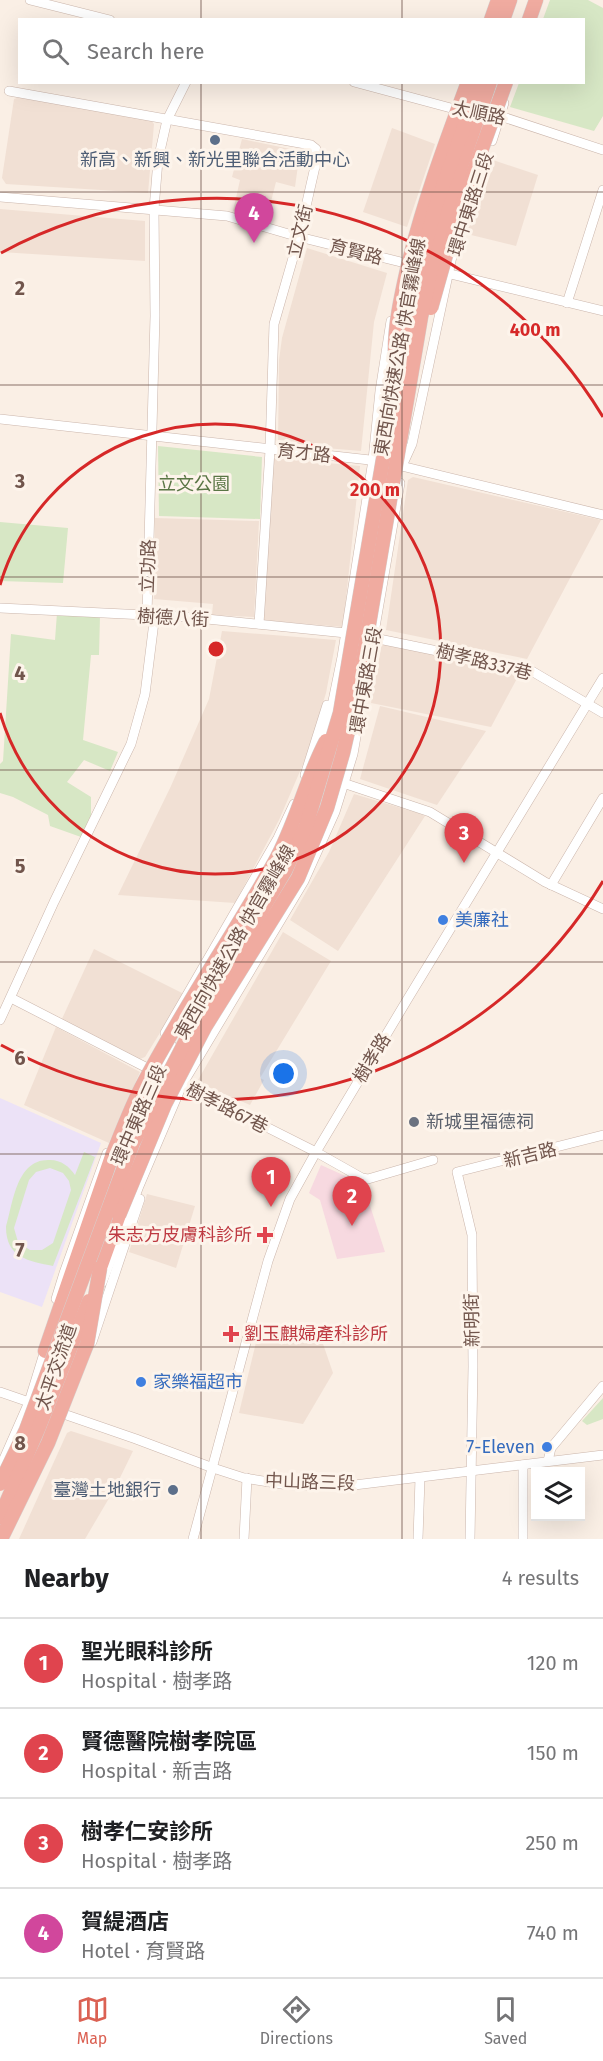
<!DOCTYPE html>
<meta charset="utf-8">
<style>
:root{--surface:#fff;--page:#f2f2f2;--text:#202124;--muted:#757577;--line:#e0e0e0;--accent:#db6153}
body{margin:0;font-family:"Fira Sans","Noto Sans TC",sans-serif;background:var(--page);color:var(--text)}
.controls{position:absolute;right:18px;bottom:18px;display:grid;overflow:hidden;border-radius:0px;box-shadow:0 6px 24px #0002}
.controls button{width:54px;height:54px;display:grid;place-items:center;padding:0;border:0;border-bottom:2px solid var(--line);background:var(--surface);color:var(--text);font:30px sans-serif}
.you{position:absolute;left:284px;top:1074px;width:21px;height:21px;margin:-15px;border:4px solid #fff;border-radius:50%;background:#1a73e8;box-shadow:0 0 0 9px #1a73e833}
.badge{display:grid;place-items:center;width:39px;height:39px;border-radius:50%;background:var(--accent);color:#fff;font-size:20px;font-weight:700}
.pin{position:absolute;translate:-50% -50px;filter:drop-shadow(0 2px 3px #0008)}
.pin::after{content:'';position:absolute;top:32px;width:21px;height:18px;background:inherit;clip-path:polygon(0 0,100% 0,50% 100%)}
.list{margin:0;padding:0;list-style:none}
h2{display:flex;justify-content:space-between;align-items:center;height:78px;margin:0;padding:0 24px;font-size:26px}
h2 small{font-size:20px;font-weight:400;color:var(--muted)}
.list li{display:grid;grid-template-columns:39px 1fr auto;gap:18px;align-items:center;box-sizing:border-box;height:90px;padding:0 24px;border-top:2px solid var(--line)}
.list b{display:block;font-size:22px;white-space:nowrap}
.list p{margin:0;font-size:20px;white-space:nowrap;color:var(--muted)}
.list em{font-size:20px;font-style:normal;color:var(--muted)}
.icon{flex:none;width:33px;height:33px;fill:none;stroke:currentColor;stroke-width:2;stroke-linecap:round;stroke-linejoin:round}
.map{position:relative;flex:none;width:603px;height:1539px;overflow:hidden}
.search{position:absolute;background:var(--surface);box-shadow:0 6px 24px #0002;left:18px;right:18px;top:18px;height:66px;display:flex;align-items:center;gap:15px;box-sizing:border-box;padding:0 21px;border-radius:0px;color:var(--muted);font-size:22px}
.sheet{height:438px;background:var(--surface)}
nav{display:flex;justify-content:space-around;align-items:center;box-sizing:border-box;height:84px;border-top:2px solid var(--line);background:var(--surface);font-size:16px;color:var(--muted)}
nav a{display:grid;justify-items:center;gap:3px}
nav .on{color:var(--accent)}
.map>svg:first-child{display:block}
</style>
<div class="map">
<svg width="603" height="1539" viewBox="0 0 603 1539">
<rect width="100%" height="100%" fill="#faefe5"/>
<g fill="#f1e0d4">
<polygon points="23,96 151,120 154,124 148,193 6,184 2,178 14,99"/>
<polygon points="392,128 435,144 407,227 363,212"/>
<polygon points="242,139 300,151 295,187 276,182 267,217 233,211 240,180 232,177"/>
<polygon points="490,159 538,175 516,246 463,233"/>
<polygon points="0,209 145,221 145,261 0,252"/>
<polygon points="307,248 387,273 374,322 361,451 278,444 279,360 282,338"/>
<polygon points="271,458 360,466 343,627 262,620"/>
<polygon points="413,477 601,520 527,659 386,630 408,480"/>
<polygon points="155,518 259,521 254,617 212,615 213,604 154,599"/>
<polygon points="222,631 336,640 326,693 307,755 279,820 235,903 118,895 171,786 209,699"/>
<polygon points="382,643 521,671 491,727 371,703"/>
<polygon points="380,706 486,731 437,805 360,779"/>
<polygon points="354,794 418,813 425,816 338,951 290,920 329,852"/>
<polygon points="283,932 331,961 260,1078 264,1080 250,1105 206,1086 198,1080"/>
<polygon points="94,949 184,994 145,1057 140,1059 61,1021"/>
<polygon points="56,1027 140,1072 109,1143 24,1105"/>
<polygon points="147,1194 195,1206 176,1268 129,1252"/>
<polygon points="260,1326 321,1338 333,1373 303,1424 239,1413"/>
<polygon points="71,1431 133,1451 115,1488 85,1539 19,1539 67,1433"/>
</g>
<polygon fill="#ece2f7" points="0,1098 101,1143 42,1307 0,1292"/>
<polygon fill="#f7d9e0" points="321,1165 363,1184 385,1252 337,1259 320,1200 309,1193"/>
<g fill="#d7e7c5" fill-rule="evenodd">
<polygon points="550,0 588,0 603,8 603,116 594,131 510,107 519,83 584,82 584,20 543,19"/>
<polygon points="158,446 262,457 260,519 159,516"/>
<polygon points="0,522 68,528 63,583 0,581"/>
<polygon points="57,613 100,616 99,655 91,655 83,740 118,752 110,771 84,760 67,782 91,797 91,816 81,837 50,826 48,815 13,797 0,793 0,764 3,761 11,634 55,640"/>
<path d="M84,1152L95,1157L53,1266C29,1261 6,1258 6,1227C13,1204 16,1160 48,1160C60,1159 69,1166 75,1175ZM50,1168L63,1173L69,1181L71,1190L53,1243L42,1250H30L18,1242L14,1228L29,1180L36,1172Z"/>
<polygon points="603,1398 603,1419 587,1425 582,1421"/>
</g>
<g fill="none" stroke-linecap="round" stroke-linejoin="round">
<defs>
<g id="minor">
<polyline points="30,0 110,20"/>
<polyline points="354,82 462,111"/>
<polyline points="9,91 311,145 316,149 317,158 299,237 274,324 270,450 259,624"/>
<polyline points="497,115 603,150"/>
<polyline points="492,141 504,103"/>
<polyline points="464,177 476,145"/>
<polyline points="0,197 227,216 299,237 413,265"/>
<polyline points="438,271 603,311"/>
<polyline points="567,303 603,190"/>
<polyline points="0,419 379,461"/>
<polyline points="393,464 603,515"/>
<polyline points="402,466 412,444 454,247"/>
<polyline points="0,608 187,617 346,633"/>
<polyline points="374,638 530,670 603,713"/>
<polyline points="324,745 342,657 373,460 380,391 391,321"/>
<polyline points="305,775 327,705"/>
<polyline points="343,783 430,812 545,882 603,909"/>
<polyline points="551,885 603,798"/>
<polyline points="11,998 155,1072"/>
<polyline points="0,1020 54,902 131,744 145,694 154,622 147,616 155,316 154,209 158,160 167,120 186,82"/>
<polyline points="165,1033 278,838 294,804"/>
<polyline points="179,1083 316,1152 362,1178 368,1179 433,1160"/>
<polyline points="130,1127 172,1046"/>
<polyline points="102,1283 139,1186 182,1085 304,881 335,812 353,754 400,483"/>
<polyline points="56,1299 64,1273 107,1153"/>
<polyline points="92,1342 140,1199"/>
<polyline points="67,1372 85,1330"/>
<polyline points="0,1392 136,1439 213,1468 244,1478 288,1485 346,1486 603,1455"/>
<polyline points="548,1461 551,1448 603,1386"/>
<polyline points="0,1468 29,1402 46,1347"/>
<polyline points="193,1539 268,1261 290,1199 316,1152 407,1000 603,678"/>
<polyline points="244,1539 247,1478"/>
<polyline points="418,1539 420,1478"/>
<polyline points="470,1539 473,1366 472,1247 472,1235 457,1172 603,1135"/>
<polyline points="523,1539 523,1465"/>
</g>
<g id="highway">
<polyline points="491,20 498,0"/>
<polyline points="503,20 510,0"/>
<polyline points="529,20 536,0"/>
<polyline points="100,1268 119,1215"/>
<polyline points="45,1351 112,1156"/>
</g>
</defs>
<use href="#minor" stroke="#cbb6ac" stroke-width="10"/>
<use href="#highway" stroke="#d7cfcd" stroke-width="15"/>
<use href="#minor" stroke="#fff" stroke-width="9"/>
<use href="#highway" stroke="#f0aba0" stroke-width="14"/>
<defs>
<g id="highway-bridge">
<polyline points="431,308 455,223 506,82"/>
<path d="M395,351C395,324 401,297 407,270C422,206 445,144 468,82"/>
<path d="M112,1156C121,1133 130,1110 141,1088C181,1011 231,939 274,863C296,824 305,781 326,741"/>
<polyline points="119,1215 165,1104 205,1027 298,878 327,808 343,753 359,683 421,317 435,251 444,216 490,82"/>
<polyline points="0,1484 26,1430 133,1143 196,1021 285,871 306,826 340,713 409,306 435,208 480,82"/>
<polyline points="0,1517 39,1427 89,1301"/>
<polyline points="1,1539 48,1443 87,1344 100,1268"/>
</g>
</defs>
<use href="#highway-bridge" stroke="#d7cfcd" stroke-width="15" stroke-linecap="butt"/>
<use href="#highway-bridge" stroke="#f0aba0" stroke-width="14"/>
</g>
<path fill="none" stroke="#71554c" stroke-width="1.5" stroke-opacity="0.55" d="M201,0V20M402,0V20M201,82V1539M402,82V1539M0,192H603M0,385H603M0,577H603M0,770H603M0,962H603M0,1154H603M0,1347H603"/>
<g fill="none" stroke="#d62828" stroke-width="3">
<path d="M0 585A225 225 0 1 1 0 713"/>
<path d="M603 881A451 451 0 0 1 1 1045M1 253A451 451 0 0 1 603 417"/>
</g>
<g fill="#5c6f8a" stroke="#fdf4eb" stroke-width="2">
<circle cx="215" cy="140" r="6"/>
<circle cx="173" cy="1490" r="6"/>
</g>
<g fill="#3f7fe0" stroke="#fdf4eb" stroke-width="2">
<circle cx="443" cy="920" r="6"/>
<circle cx="141" cy="1382" r="6"/>
<circle cx="547" cy="1447" r="6"/>
</g>
<circle fill="#6b7280" stroke="#fdf4eb" stroke-width="2" cx="414" cy="1122" r="6"/>
<g fill="#e0444e" stroke="#fdf4eb" stroke-width="2">
<path d="M262 1226h6v6h6v6h-6v6h-6v-6h-6v-6h6z"/>
<path d="M228 1325h6v6h6v6h-6v6h-6v-6h-6v-6h6z"/>
</g>
<g text-anchor="middle" stroke-width="6" stroke-linejoin="round" paint-order="stroke">
<g font-size="18" fill="#71554c" stroke="#fdf4eb">
<text transform="translate(479 113) rotate(12)" y="6">太順路</text>
<text transform="translate(471 204) rotate(-72)" y="6">環中東路三段</text>
<text transform="translate(300 231) rotate(-76)" y="6">立文街</text>
<text transform="translate(356 252) rotate(14)" y="6">育賢路</text>
<text transform="translate(400 347) rotate(-80)" y="6">東西向快速公路 快官霧峰線</text>
<text transform="translate(304 453) rotate(6)" y="6">育才路</text>
<text transform="translate(148 566) rotate(-88)" y="6">立功路</text>
<text transform="translate(173 618) rotate(3)" y="6">樹德八街</text>
<text transform="translate(484 662) rotate(14)" y="6">樹孝路337巷</text>
<text transform="translate(366 680) rotate(-80)" y="6">環中東路三段</text>
<text transform="translate(235 942) rotate(-60)" y="6">東西向快速公路 快官霧峰線</text>
<text transform="translate(372 1058) rotate(-59)" y="6">樹孝路</text>
<text transform="translate(227 1108) rotate(27)" y="6">樹孝路67巷</text>
<text transform="translate(139 1115) rotate(-66)" y="6">環中東路三段</text>
<text transform="translate(530 1155) rotate(-14)" y="6">新吉路</text>
<text transform="translate(472 1320) rotate(-91)" y="6">新明街</text>
<text transform="translate(56 1367) rotate(-71)" y="6">太平交流道</text>
<text transform="translate(310 1482) rotate(2)" y="6">中山路三段</text>
</g>
<g font-size="18" fill="#4e5e75" stroke="#fdf4eb">
<text x="215" y="166">新高、新興、新光里聯合活動中心</text>
<text x="161" y="1496" text-anchor="end">臺灣土地銀行</text>
</g>
<g font-size="18" fill="#5a7645" stroke="#fdf4eb">
<text x="194" y="490">立文公園</text>
</g>
<g font-size="18" fill="#366cbe" stroke="#fdf4eb" text-anchor="start">
<text x="455" y="926">美廉社</text>
<text x="153" y="1388">家樂福超市</text>
<text x="535" y="1453" text-anchor="end">7-Eleven</text>
</g>
<g font-size="18" fill="#5b616d" stroke="#fdf4eb" text-anchor="start">
<text x="426" y="1128">新城里福德祠</text>
</g>
<g font-size="18" fill="#be3a42" stroke="#fdf4eb" text-anchor="end">
<text x="252" y="1241">朱志方皮膚科診所</text>
<text x="244" y="1340" text-anchor="start">劉玉麒婦產科診所</text>
</g>
</g>
<g font-size="20" text-anchor="middle" font-weight="bold" fill="#71554c" stroke="#fdf4eb" stroke-width="6" stroke-linejoin="round" paint-order="stroke">
<text x="20" y="295">2</text>
<text x="20" y="488">3</text>
<text x="20" y="680">4</text>
<text x="20" y="873">5</text>
<text x="20" y="1065">6</text>
<text x="20" y="1257">7</text>
<text x="20" y="1450">8</text>
</g>
<circle cx="216" cy="649" r="9" fill="#d62828" stroke="#fdf4eb" stroke-width="3"/>
<g font-size="18" text-anchor="middle" font-weight="bold" fill="#d62828" stroke="#fdf4eb" stroke-width="6" stroke-linejoin="round" paint-order="stroke">
<text x="535" y="336">400 m</text>
<text x="375" y="496">200 m</text>
</g>
</svg>
<div class="controls">
<button><svg class="icon" aria-label="layers" viewBox="0 0 24 24"><path d="M12 4l9 5-9 5-9-5zM3 14l9 5 9-5"/></svg></button>
</div>
<div class="you"></div>
<div class="pin badge" style="left:271px;top:1207px;background:#e0444e">1</div>
<div class="pin badge" style="left:352px;top:1226px;background:#e0444e">2</div>
<div class="pin badge" style="left:464px;top:863px;background:#e0444e">3</div>
<div class="pin badge" style="left:254px;top:243px;background:#d1479c">4</div>
<div class="search"><svg class="icon" aria-label="search" viewBox="0 0 24 24"><circle cx="10" cy="10" r="6"/><path d="M15 15l6 6"/></svg>Search here</div>
</div>
<section class="sheet">
<h2>Nearby<small>4 results</small></h2>
<ul class="list">
<li><span class="badge" style="background:#e0444e">1</span><div><b>聖光眼科診所</b><p>Hospital · 樹孝路</p></div><em>120 m</em></li>
<li><span class="badge" style="background:#e0444e">2</span><div><b>賢德醫院樹孝院區</b><p>Hospital · 新吉路</p></div><em>150 m</em></li>
<li><span class="badge" style="background:#e0444e">3</span><div><b>樹孝仁安診所</b><p>Hospital · 樹孝路</p></div><em>250 m</em></li>
<li><span class="badge" style="background:#d1479c">4</span><div><b>賀緹酒店</b><p>Hotel · 育賢路</p></div><em>740 m</em></li>
</ul>
</section>
<nav>
<a class="on"><svg class="icon" aria-label="map" viewBox="0 0 24 24"><path d="M3 6l6-2 6 2 6-2v14l-6 2-6-2-6 2zM9 4v14M15 6v14"/></svg>Map</a>
<a><svg class="icon" aria-label="directions" viewBox="0 0 24 24"><path d="M12 3l9 9-9 9-9-9zM9 14v-3h6M13 9l2 2-2 2"/></svg>Directions</a>
<a><svg class="icon" aria-label="saved" viewBox="0 0 24 24"><path d="M7 4h10v16l-5-4-5 4z"/></svg>Saved</a>
</nav>
